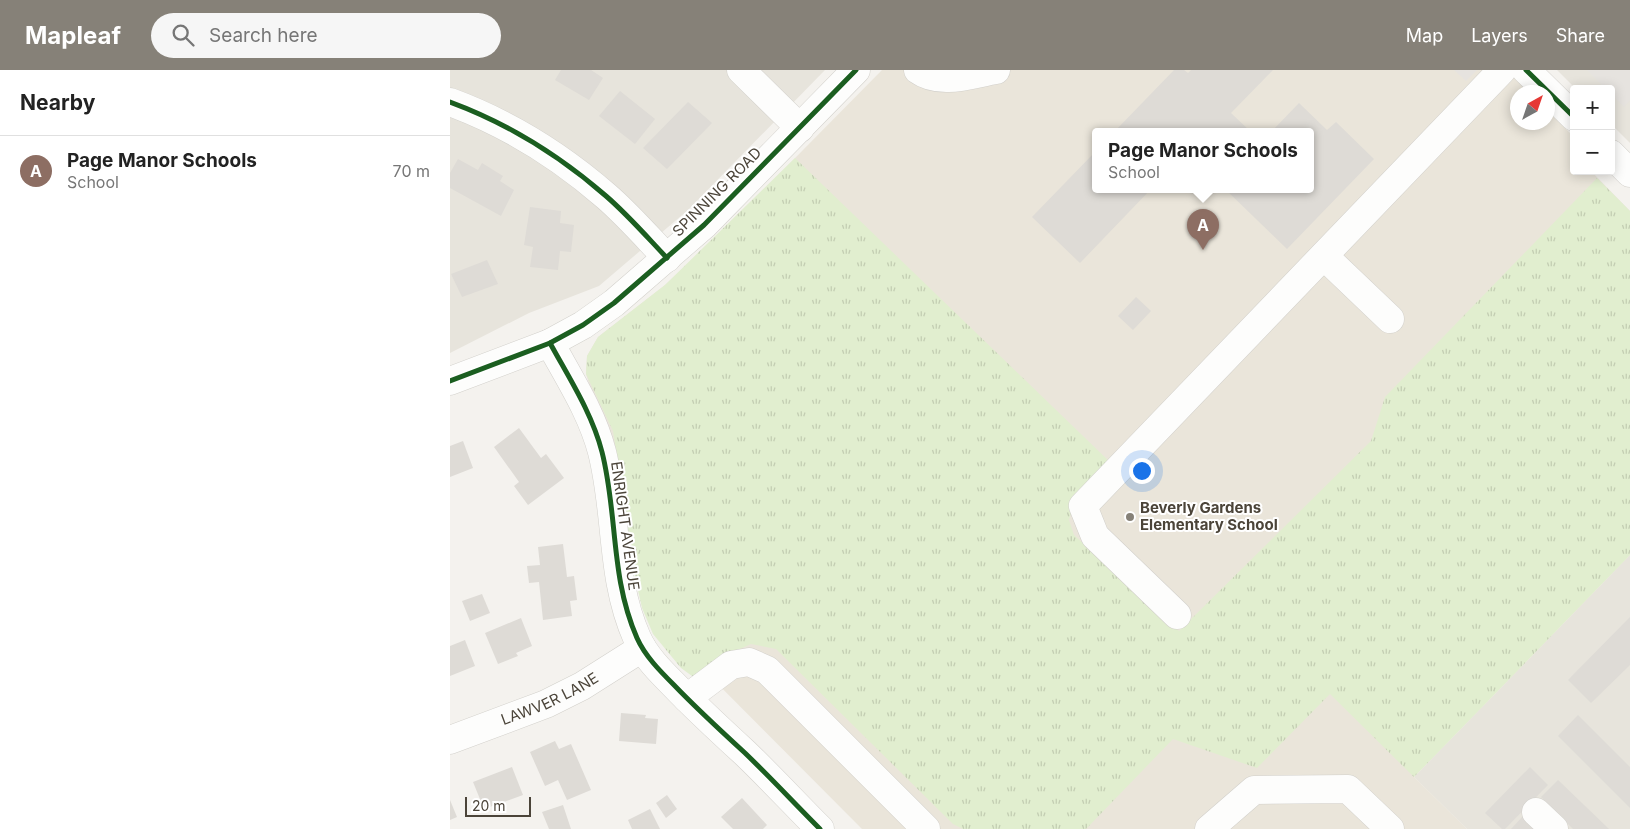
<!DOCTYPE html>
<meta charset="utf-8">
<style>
:root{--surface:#fff;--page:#f6f6f6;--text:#222;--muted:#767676;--line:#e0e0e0;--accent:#868178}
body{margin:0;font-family:Inter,sans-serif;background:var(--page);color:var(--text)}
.controls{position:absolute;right:15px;top:15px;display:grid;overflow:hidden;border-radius:5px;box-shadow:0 2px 12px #0003}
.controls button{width:45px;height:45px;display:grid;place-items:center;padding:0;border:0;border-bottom:1px solid var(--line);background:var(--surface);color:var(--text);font:25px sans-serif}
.compass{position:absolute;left:1060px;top:15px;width:45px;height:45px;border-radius:50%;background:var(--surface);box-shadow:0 2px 12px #0003;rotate:40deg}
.scale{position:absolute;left:15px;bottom:12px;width:66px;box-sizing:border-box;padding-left:5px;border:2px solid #4b4439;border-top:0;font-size:14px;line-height:18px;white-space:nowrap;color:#4b4439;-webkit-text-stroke:4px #fff;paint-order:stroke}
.you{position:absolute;left:691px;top:400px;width:18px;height:18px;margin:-12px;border:4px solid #fff;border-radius:50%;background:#1a73e8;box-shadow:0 0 0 8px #1a73e833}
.badge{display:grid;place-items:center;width:32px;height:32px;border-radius:50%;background:var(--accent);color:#fff;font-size:16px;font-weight:700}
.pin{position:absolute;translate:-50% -41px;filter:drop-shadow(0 1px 2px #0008)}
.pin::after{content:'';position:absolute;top:26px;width:18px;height:15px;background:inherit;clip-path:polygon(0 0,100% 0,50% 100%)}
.popup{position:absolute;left:642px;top:58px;width:222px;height:65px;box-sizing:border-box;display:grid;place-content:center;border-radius:5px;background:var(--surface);filter:drop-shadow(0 1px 4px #0005);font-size:16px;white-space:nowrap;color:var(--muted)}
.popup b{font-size:19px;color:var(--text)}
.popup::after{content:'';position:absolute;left:50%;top:100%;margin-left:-10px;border:10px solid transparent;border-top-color:var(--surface)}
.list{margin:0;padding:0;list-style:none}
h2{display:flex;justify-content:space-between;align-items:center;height:65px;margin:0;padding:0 20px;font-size:21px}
h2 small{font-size:16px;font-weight:400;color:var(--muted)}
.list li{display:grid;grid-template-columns:32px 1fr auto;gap:15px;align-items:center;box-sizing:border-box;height:70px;padding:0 20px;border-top:1px solid var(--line)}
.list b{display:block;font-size:19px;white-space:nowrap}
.list p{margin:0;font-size:16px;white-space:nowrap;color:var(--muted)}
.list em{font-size:16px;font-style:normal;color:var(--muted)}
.icon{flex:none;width:28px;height:28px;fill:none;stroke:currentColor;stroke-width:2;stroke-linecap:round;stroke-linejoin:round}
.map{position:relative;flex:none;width:1180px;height:759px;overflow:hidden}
header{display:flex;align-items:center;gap:30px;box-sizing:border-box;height:70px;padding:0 25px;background:var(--accent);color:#fff}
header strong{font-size:24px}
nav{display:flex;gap:28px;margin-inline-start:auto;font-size:18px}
.search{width:350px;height:45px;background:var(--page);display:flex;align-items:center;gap:12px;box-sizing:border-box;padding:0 18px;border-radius:28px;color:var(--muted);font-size:19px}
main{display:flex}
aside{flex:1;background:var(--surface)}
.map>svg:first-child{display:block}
</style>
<header>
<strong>Mapleaf</strong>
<div class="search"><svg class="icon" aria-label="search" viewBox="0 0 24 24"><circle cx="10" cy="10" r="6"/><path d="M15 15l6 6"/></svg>Search here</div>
<nav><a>Map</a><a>Layers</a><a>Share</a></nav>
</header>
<main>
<aside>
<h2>Nearby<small></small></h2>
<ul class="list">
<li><span class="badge" style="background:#8d6e63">A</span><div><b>Page Manor Schools</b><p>School</p></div><em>70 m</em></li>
</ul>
</aside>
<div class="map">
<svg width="1180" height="759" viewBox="0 0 1180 759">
<defs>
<pattern id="park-tufts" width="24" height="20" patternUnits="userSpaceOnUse" patternTransform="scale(1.25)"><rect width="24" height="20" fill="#e1eecf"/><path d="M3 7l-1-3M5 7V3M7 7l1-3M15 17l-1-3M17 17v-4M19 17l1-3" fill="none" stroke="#c3cdb2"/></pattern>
</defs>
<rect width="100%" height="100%" fill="#f4f2ee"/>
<g fill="#e7e4dc">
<polygon points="0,0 375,0 238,140 149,216 79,243 0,283"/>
<polygon points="1107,0 1180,0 1180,73 1161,54 1161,19 1126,19"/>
<polygon points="1180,485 1180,759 1017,759 964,707"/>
</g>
<path fill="#eae5da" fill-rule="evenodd" d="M432,0H1057L1079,22H1068V52H1098V41L1124,67V101H1141L1180,141V485L964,707L1017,759H412L213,559L136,304L137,286L148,267L215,215L276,158ZM646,61H860V119H646Z"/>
<polygon fill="url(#park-tufts)" points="345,88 661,393 624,433 619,450 624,465 729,561 921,371 935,327 1147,108 1180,141 1180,485 964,707 880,624 807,698 723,669 636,759 513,759 503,754 326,579 301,574 278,584 251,604 242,606 231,598 203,564 192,538 185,507 163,361 136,304 137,286 148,267 215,215"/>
<g fill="#e6e3df">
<polygon points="1004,0 1027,0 1016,11"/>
<polygon points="1137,0 1180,0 1180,30 1174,37 1161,24 1161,19 1156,19"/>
</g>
<g fill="#dedbd6">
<polygon points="111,0 141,0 153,8 139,30 105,10"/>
<polygon points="724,0 734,0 738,3 741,0 823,0 781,43 800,61 665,61"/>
<polygon points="170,21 205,49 185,74 149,46"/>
<polygon points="238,32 262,53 217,99 193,78"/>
<polygon points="849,33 877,60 886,52 924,89 837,179 775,119 860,119 860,61 822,61"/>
<polygon points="646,81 646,119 701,119 630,193 582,147"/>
<polygon points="8,89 28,100 32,93 53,106 50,111 64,120 51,146 0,118 0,103"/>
<polygon points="80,137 111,141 110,153 124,155 121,182 110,181 108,200 80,197 83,177 74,175"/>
<polygon points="37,190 48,214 12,227 1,204"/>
<polygon points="686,227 701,241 683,260 668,246"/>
<polygon points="69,358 91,388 96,384 114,408 78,435 64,416 69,412 44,377"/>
<polygon points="13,371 23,398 0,407 0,376"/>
<polygon points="113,474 117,507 124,506 127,530 120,531 122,546 93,550 89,512 79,513 77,496 90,495 88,477"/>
<polygon points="32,524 40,543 20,551 12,531"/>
<polygon points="1180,547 1180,595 1141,633 1118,610"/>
<polygon points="71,548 82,576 66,583 68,586 48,594 35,563"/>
<polygon points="15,570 25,596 0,606 0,576"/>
<polygon points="171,643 196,645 195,648 208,649 206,674 169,671"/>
<polygon points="1128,645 1180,697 1180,738 1108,666"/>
<polygon points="105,671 109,679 121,674 141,720 117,730 108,710 95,716 80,682"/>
<polygon points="62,697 73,725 34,739 23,712"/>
<polygon points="1080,697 1098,715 1055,759 1052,759 1035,743"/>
<polygon points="1108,710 1159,759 1123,759 1091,727"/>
<polygon points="217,725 227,739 216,748 206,733"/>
<polygon points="292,728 317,755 313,759 283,759 271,747"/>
<polygon points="0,730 7,747 0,750"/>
<polygon points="113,735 121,759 99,759 92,742"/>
<polygon points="200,739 210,759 182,759 178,750"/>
<polygon points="1073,746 1086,759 1061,759"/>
</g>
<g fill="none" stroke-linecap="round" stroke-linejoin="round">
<defs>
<g id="minor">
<polyline points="291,0 350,58"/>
<path d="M468,0C490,16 522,4 546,0"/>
<polyline points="1076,0 1124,47"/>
<path d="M0,32C57,53 110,86 156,126C178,145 197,167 217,188"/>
<polyline points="1161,84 1180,103"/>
<polyline points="874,186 940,249"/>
<path d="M100,273C119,308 142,343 152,382C168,445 160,507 187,568C195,586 210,601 224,615C247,639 271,661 295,683C321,708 345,734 370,759"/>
<polyline points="0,311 100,273 133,255 164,233 254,155 406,0"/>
<polyline points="727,545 645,466 633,436 1052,0"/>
<polyline points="237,628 281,595 299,592 317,600 476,759"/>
<path id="s1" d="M0,670L96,634L132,616L192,578"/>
<polyline points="1086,742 1104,759"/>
<polyline points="759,759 804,720 898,719 940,759"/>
</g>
</defs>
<use href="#minor" stroke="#d2d0cb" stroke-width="29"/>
<use href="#minor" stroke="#fdfdfc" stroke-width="28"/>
<defs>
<g id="cycleway">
<polyline points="1076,0 1124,47"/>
<path d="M0,32C57,53 110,86 156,126C178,145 197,167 217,188"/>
<path d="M100,273C119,308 142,343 152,382C168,445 160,507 187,568C195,586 210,601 224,615C247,639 271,661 295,683C321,708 345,734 370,759"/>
<polyline points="0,311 100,273 133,255 164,233 254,155 406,0"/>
</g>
</defs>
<use href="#cycleway" stroke="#fff" stroke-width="8"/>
<use href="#cycleway" stroke="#1b5e20" stroke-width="5"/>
</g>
<circle fill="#868178" stroke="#fff" stroke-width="2" cx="680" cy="447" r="5"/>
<g text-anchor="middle" stroke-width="4" stroke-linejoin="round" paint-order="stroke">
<g font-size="15" fill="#4b4439" stroke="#fff">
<text transform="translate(267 122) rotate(-45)" y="5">SPINNING ROAD</text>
<text transform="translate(175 456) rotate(82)" y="5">ENRIGHT AVENUE</text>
<text dy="5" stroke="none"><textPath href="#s1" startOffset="108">LAWVER LANE</textPath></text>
</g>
<g font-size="15" font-weight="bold" fill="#4b4439" stroke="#fff" text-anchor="start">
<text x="690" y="443">Beverly Gardens<tspan x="690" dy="17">Elementary School</tspan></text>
</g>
</g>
</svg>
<div class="controls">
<button>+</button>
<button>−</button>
</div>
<svg class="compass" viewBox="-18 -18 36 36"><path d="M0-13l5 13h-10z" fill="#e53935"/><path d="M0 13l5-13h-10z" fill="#767676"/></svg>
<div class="scale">20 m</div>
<div class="you"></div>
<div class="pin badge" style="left:753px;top:180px;background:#8d6e63">A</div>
<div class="popup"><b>Page Manor Schools</b>School</div>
</div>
</main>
